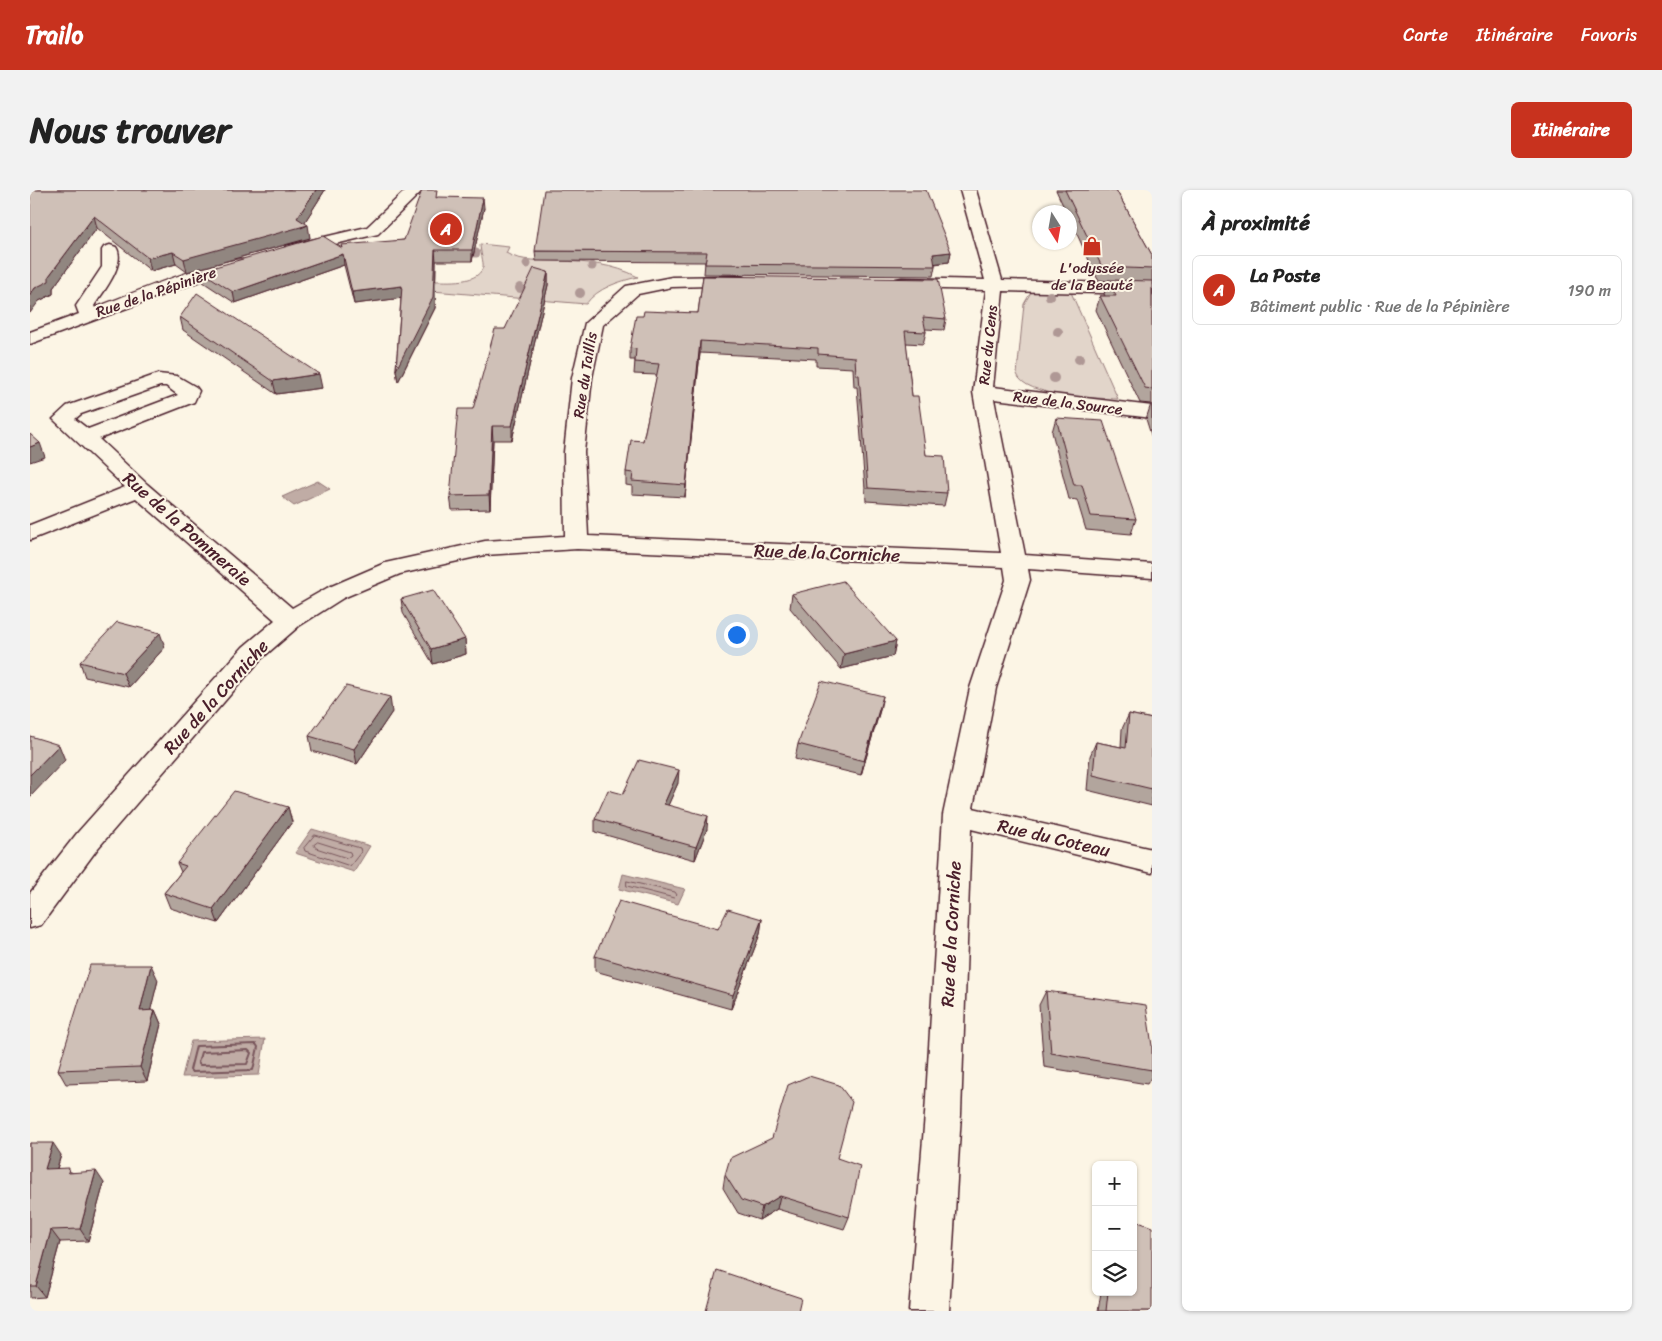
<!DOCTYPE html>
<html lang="fr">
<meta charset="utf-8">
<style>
:root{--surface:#fff;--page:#f2f2f2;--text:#222;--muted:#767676;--line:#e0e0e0;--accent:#c8321e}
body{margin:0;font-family:Sriracha,sans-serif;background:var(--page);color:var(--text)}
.controls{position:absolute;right:15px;bottom:15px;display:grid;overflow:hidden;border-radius:8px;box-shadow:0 1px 4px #0004}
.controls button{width:45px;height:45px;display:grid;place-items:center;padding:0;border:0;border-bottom:1px solid var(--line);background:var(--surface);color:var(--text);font:25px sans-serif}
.compass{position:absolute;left:1002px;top:15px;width:45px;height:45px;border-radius:50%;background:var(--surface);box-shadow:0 1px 4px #0004;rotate:169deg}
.you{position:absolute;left:706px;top:444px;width:18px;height:18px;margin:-12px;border:4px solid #fff;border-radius:50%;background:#1a73e8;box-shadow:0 0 0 8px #1a73e833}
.badge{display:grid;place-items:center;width:32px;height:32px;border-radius:50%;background:var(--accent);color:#fff;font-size:16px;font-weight:700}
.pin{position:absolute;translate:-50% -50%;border:2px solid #fff;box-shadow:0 1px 5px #0006}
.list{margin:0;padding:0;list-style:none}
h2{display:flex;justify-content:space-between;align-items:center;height:65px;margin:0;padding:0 20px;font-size:21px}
h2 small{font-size:16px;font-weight:400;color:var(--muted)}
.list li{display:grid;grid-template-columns:32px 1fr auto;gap:15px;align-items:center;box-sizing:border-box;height:70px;margin:0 10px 10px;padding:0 10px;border:1px solid var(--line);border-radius:8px}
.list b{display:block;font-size:19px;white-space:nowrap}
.list p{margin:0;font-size:16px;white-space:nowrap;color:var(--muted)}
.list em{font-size:16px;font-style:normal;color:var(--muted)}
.icon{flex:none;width:28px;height:28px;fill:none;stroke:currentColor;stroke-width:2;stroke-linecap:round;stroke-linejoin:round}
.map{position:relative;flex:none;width:1122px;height:1121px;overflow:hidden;border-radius:8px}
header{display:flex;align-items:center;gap:30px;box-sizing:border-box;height:70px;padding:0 25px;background:var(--accent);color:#fff}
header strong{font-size:24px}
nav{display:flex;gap:28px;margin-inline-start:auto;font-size:18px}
.intro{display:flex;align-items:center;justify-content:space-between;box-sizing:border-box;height:120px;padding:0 30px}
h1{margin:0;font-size:35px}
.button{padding:12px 22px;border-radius:8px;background:var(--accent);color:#fff;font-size:18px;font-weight:700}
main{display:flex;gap:30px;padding:0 30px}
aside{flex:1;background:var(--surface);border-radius:8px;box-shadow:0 1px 4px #0004}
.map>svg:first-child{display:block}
</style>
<header>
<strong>Trailo</strong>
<nav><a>Carte</a><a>Itinéraire</a><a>Favoris</a></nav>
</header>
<div class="intro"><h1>Nous trouver</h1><a class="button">Itinéraire</a></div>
<main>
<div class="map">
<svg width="1122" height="1121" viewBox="0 0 1122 1121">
<rect width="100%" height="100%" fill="#fcf5e5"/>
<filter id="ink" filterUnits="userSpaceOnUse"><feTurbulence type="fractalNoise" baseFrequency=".02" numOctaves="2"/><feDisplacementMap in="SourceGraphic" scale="10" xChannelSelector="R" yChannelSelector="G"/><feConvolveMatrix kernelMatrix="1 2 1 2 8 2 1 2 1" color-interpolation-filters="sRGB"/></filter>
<g filter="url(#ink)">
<g fill="#e2d5ca" stroke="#967a7a">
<path d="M450,54L479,57L476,63C490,72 512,70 529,71C556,72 584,74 608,87C590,91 567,98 556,114L367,98C377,95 388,91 398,91C412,90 447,96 453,77C454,73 450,61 450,54Z"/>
<path d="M1006,100H1040L1088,209C1066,208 994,207 987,184L994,114L1001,102Z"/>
</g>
<g fill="#c0aca5" stroke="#917474">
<polygon points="288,291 300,299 264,316 252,307"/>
<polygon points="282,639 340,656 324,682 265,663"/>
<polygon points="593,684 655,699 648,714 589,699"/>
<polygon points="235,849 229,885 152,887 161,851"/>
</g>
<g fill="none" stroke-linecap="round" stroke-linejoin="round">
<g stroke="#79575c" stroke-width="1">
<polygon points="285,645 330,658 331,662 320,676 275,661 274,658"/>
<polygon points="288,652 320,662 321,665 317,668 286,658 284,655"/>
<polygon points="597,691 645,702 647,705 644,708 597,696"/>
</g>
<g stroke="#79575c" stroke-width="2">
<polygon points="226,854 228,857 223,880 162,882 160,880 166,856"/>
<polygon points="218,860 221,863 217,874 170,875 168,873 171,862"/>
</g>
<defs>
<g id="street">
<polygon points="376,0 393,0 348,44 262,64 256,62 254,59 256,56 337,37"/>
<path d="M930,0H946L972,90L1122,94V104L973,101L963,197L1122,216V228L964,209L995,365L1122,374V388L998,379L1000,390L966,498L943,618L1122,659V683L941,639L931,924L919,1121H879L895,924L913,625L940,498L976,390L974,377L547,359L455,365L370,384L313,408L269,436L231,469L68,658L11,735L0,738V703L48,642L213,457L245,430L106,308L0,350V335L95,297L23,229L37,216L128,184L147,186L166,197L169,201L164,212L69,249L117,294L262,418L297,398L355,373L455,351L535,346L534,262L542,188L555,133L596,96L642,87L709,86L715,87L718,91L715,95L642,97L608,104L573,135L562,188L554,262L558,346L971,363L943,202L956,100L872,98L866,97L863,93L866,89L872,88L955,90ZM130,196H136L148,205L58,239L45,229L51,224Z"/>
<path d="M80,55L86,57C97,73 73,102 64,116L65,118C90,108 194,65 214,70L216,74L214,78L167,92L0,154V142L49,124L46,116L72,77V60L74,57Z"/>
</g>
</defs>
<use href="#street" stroke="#4a1f2b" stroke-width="3"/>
<use href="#street" fill="#fcf5e5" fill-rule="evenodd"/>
</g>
<g fill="#af9895">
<circle cx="446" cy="63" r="4.5"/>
<circle cx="497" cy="74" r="4.5"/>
<circle cx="562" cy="76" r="4.5"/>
<circle cx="490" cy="98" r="5"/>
<circle cx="550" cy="103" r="5"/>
<circle cx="1020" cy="106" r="5"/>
<circle cx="1028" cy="142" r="5"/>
<circle cx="1049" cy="169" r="5"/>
<circle cx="1024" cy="188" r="5"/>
</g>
<g fill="#b2a59d" stroke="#4a1f2b">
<polygon points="0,0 295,0 274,33 280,48 157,82 146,74 121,81 67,38 23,98 23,104 9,111"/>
<polygon points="1026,0 1086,0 1122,65 1122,248 1116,229 1121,214 1110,213 1066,120 1070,106 1075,106 1074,104 1078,91 1068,90 1040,29 1040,22 1036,22"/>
<polygon points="408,8 454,18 442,71 406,71 405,118 368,192 366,180 371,108 324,114 314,75 205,113 173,92 171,81 311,58 374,50"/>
<polygon points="505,61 921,62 919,72 905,74 905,76 903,86 674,84 675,72 506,71"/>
<polygon points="518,82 518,95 482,250 463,250 460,319 422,320 420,306 443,219 475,139"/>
<polygon points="673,86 916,129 914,140 895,139 896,142 893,154 876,153 882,206 896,265 917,303 914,316 836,311 827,197 824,197 823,178 786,176 786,169 670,163 655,307 602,304 602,296 596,295 596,282 613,251 627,185 604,184 605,170 600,170 600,158 613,126 668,123"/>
<polygon points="150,127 292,198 246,204 153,140"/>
<polygon points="1026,228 1106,329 1101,344 1056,340 1047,310 1039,309 1022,242"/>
<polygon points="762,404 866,451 863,466 811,479 760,418"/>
<polygon points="371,409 435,449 436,464 403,474 373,423"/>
<polygon points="135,457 99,497 55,487 50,472"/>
<polygon points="850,520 831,585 765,569 768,554"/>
<polygon points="362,522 327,574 282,561 279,546"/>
<polygon points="1099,524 1122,529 1122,616 1057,600 1060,566 1066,552 1091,557 1092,539"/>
<polygon points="648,593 638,615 677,639 665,670 565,642 565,629 593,604"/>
<polygon points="258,617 262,632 188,733 140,718 134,703 151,682 147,673"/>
<polygon points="732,729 730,744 701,819 565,781 565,766"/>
<polygon points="128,790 120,820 125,820 131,834 117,891 36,894 28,880"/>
<polygon points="1016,801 1122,856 1122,886 1117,894 1014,877 1009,815"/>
<polygon points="0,953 31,965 27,979 41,982 74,993 58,1051 30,1052 15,1107 0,1108"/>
<polygon points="807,968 819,1027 814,1039 747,1019 729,1030 708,1023 693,998 695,985"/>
<polygon points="1071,1102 1103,1102 1122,1121 1068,1121"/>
</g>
<g fill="#918680" stroke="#4a1f2b">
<polygon points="286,0 295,0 271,38 278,35 280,48 157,82 154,69 267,28"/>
<polygon points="453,8 454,18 442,71 442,60"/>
<polygon points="64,26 67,38 23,98 23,104 9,111 0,123 0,105 5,98 19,86"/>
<polygon points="405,60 406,71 405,118 368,192 366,180"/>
<polygon points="143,62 146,74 121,81 118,68"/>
<polygon points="921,62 919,72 901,74 903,64"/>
<polygon points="313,64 314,75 205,113 203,102"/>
<polygon points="518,82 518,95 482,250 482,236"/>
<polygon points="372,96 373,108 324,114 322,102"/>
<polygon points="670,151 670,163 655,307 656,295"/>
<polygon points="289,184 292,198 246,204 243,191"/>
<polygon points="462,236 463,250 460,319 459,305"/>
<polygon points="10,253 15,267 0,272 0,257"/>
<polygon points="130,443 135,457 99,497 93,483"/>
<polygon points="435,449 436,464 403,474 401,459"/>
<polygon points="866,451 863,466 811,479 814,464"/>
<polygon points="853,506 850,520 831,585 834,571"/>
<polygon points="360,507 362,522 327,574 324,559"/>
<polygon points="29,555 35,570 0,607 0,585"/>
<polygon points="649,580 648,593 633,627 634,614"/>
<polygon points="258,617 262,632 188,733 183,719"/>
<polygon points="678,626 677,639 665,670 666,657"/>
<polygon points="732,729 730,744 701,819 703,805"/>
<polygon points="121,775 128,790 117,835 110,821"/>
<polygon points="125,820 131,834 117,891 110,877"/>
<polygon points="23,953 31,965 23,991 15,979"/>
<polygon points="66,981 74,993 58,1051 50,1039"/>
<polygon points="750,1006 747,1019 729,1030 732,1017"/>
<polygon points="21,1040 30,1052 15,1107 6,1096"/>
</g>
<g fill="#cfc0b7" stroke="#4a1f2b">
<polygon points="0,0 286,0 267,28 278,35 154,69 143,62 118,68 64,26 19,86 19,91 5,98 0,105"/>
<polygon points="392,0 407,0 406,8 408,7 453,8 442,60 405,60 403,107 366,180 372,96 322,102 313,64 203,102 171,81 293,46 312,58 311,55 374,50"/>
<polygon points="514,0 896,0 921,62 903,64 905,76 675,74 677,62 505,61"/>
<polygon points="1035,0 1086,0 1122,65 1122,79 1072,77"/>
<polygon points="504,78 518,82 482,236 462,236 459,305 420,306 428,219 443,219 465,139 475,139"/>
<polygon points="673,86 908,89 916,129 893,127 896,142 875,141 882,206 888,206 896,265 914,266 917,303 838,298 829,185 826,185 825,167 788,164 788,158 670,151 656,295 602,291 603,283 596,282 601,250 613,251 629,174 605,172 606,159 600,158 606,126 613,126 614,121 668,123"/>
<polygon points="1078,90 1122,91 1122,199 1115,198 1070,106 1086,106"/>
<polygon points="167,103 289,184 243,191 150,127"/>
<polygon points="1026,228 1073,231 1106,329 1061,326 1052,295 1044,295"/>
<polygon points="0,244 10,253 0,257"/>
<polygon points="813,391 866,451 814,464 762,404"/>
<polygon points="403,400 435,449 401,459 371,409"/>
<polygon points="87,432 130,443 93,483 50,472"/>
<polygon points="791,491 853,506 834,571 768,554"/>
<polygon points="316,496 360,507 324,559 279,546"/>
<polygon points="1099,524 1122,529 1122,599 1063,585 1066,552 1096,558"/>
<polygon points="0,546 29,555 0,585"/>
<polygon points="609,570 649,580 634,614 678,626 666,657 565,629 578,600 593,604"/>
<polygon points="204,601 258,617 183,719 134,703 156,676 147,673"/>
<polygon points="589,711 688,739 698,719 732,729 703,805 565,766"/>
<polygon points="60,775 121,775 110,821 125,820 110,877 28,880"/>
<polygon points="1016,801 1116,815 1122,856 1122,880 1021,863"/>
<polygon points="779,886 809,895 822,912 807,968 830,976 819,1027 750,1006 732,1017 711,1010 695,985 700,968 742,948 758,895"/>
<polygon points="0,953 23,953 15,979 39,978 38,983 66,981 50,1039 21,1040 6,1096 0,1096"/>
<polygon points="1103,1030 1122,1037 1122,1121 1076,1121 1078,1102 1103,1102"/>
<polygon points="687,1080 771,1108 768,1121 676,1121"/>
</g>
</g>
<defs>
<symbol id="shop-bare" viewBox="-9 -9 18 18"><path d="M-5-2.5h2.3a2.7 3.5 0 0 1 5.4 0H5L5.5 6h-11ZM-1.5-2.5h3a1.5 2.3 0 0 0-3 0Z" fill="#c8321e" stroke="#fcf5e5" stroke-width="2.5" paint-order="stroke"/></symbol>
</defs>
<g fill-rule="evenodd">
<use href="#shop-bare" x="1048" y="42" width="28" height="28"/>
</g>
<g text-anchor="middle" stroke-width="4" stroke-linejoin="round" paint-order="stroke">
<g font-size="15" fill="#4a1f2b" stroke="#fcf5e5">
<text x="1062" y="83">L'odyssée<tspan x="1062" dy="17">de la Beauté</tspan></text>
</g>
<g font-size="15" fill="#4a1f2b" stroke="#fcf5e5">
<text transform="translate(126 102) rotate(-19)" y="5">Rue de la Pépinière</text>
<text transform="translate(958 155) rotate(-84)" y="5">Rue du Cens</text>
<text transform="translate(555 185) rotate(-81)" y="5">Rue du Taillis</text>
<text transform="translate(1038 213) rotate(7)" y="5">Rue de la Source</text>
</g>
<g font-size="18" fill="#4a1f2b" stroke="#fcf5e5">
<text transform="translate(157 339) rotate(41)" y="6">Rue de la Pommeraie</text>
<text transform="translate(797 363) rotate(2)" y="6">Rue de la Corniche</text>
<text transform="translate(186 507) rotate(-48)" y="6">Rue de la Corniche</text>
<text transform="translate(1024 648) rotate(13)" y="6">Rue du Coteau</text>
<text transform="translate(921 744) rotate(-87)" y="6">Rue de la Corniche</text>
</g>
</g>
</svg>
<div class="controls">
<button>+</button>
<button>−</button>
<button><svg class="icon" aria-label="layers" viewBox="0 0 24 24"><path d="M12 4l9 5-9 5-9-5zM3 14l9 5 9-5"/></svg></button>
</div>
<svg class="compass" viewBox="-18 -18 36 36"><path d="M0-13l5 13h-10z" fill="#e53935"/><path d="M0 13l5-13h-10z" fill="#767676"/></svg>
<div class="you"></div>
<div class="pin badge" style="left:416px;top:39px">A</div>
</div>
<aside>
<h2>À proximité<small></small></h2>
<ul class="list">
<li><span class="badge">A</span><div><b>La Poste</b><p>Bâtiment public · Rue de la Pépinière</p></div><em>190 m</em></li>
</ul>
</aside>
</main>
